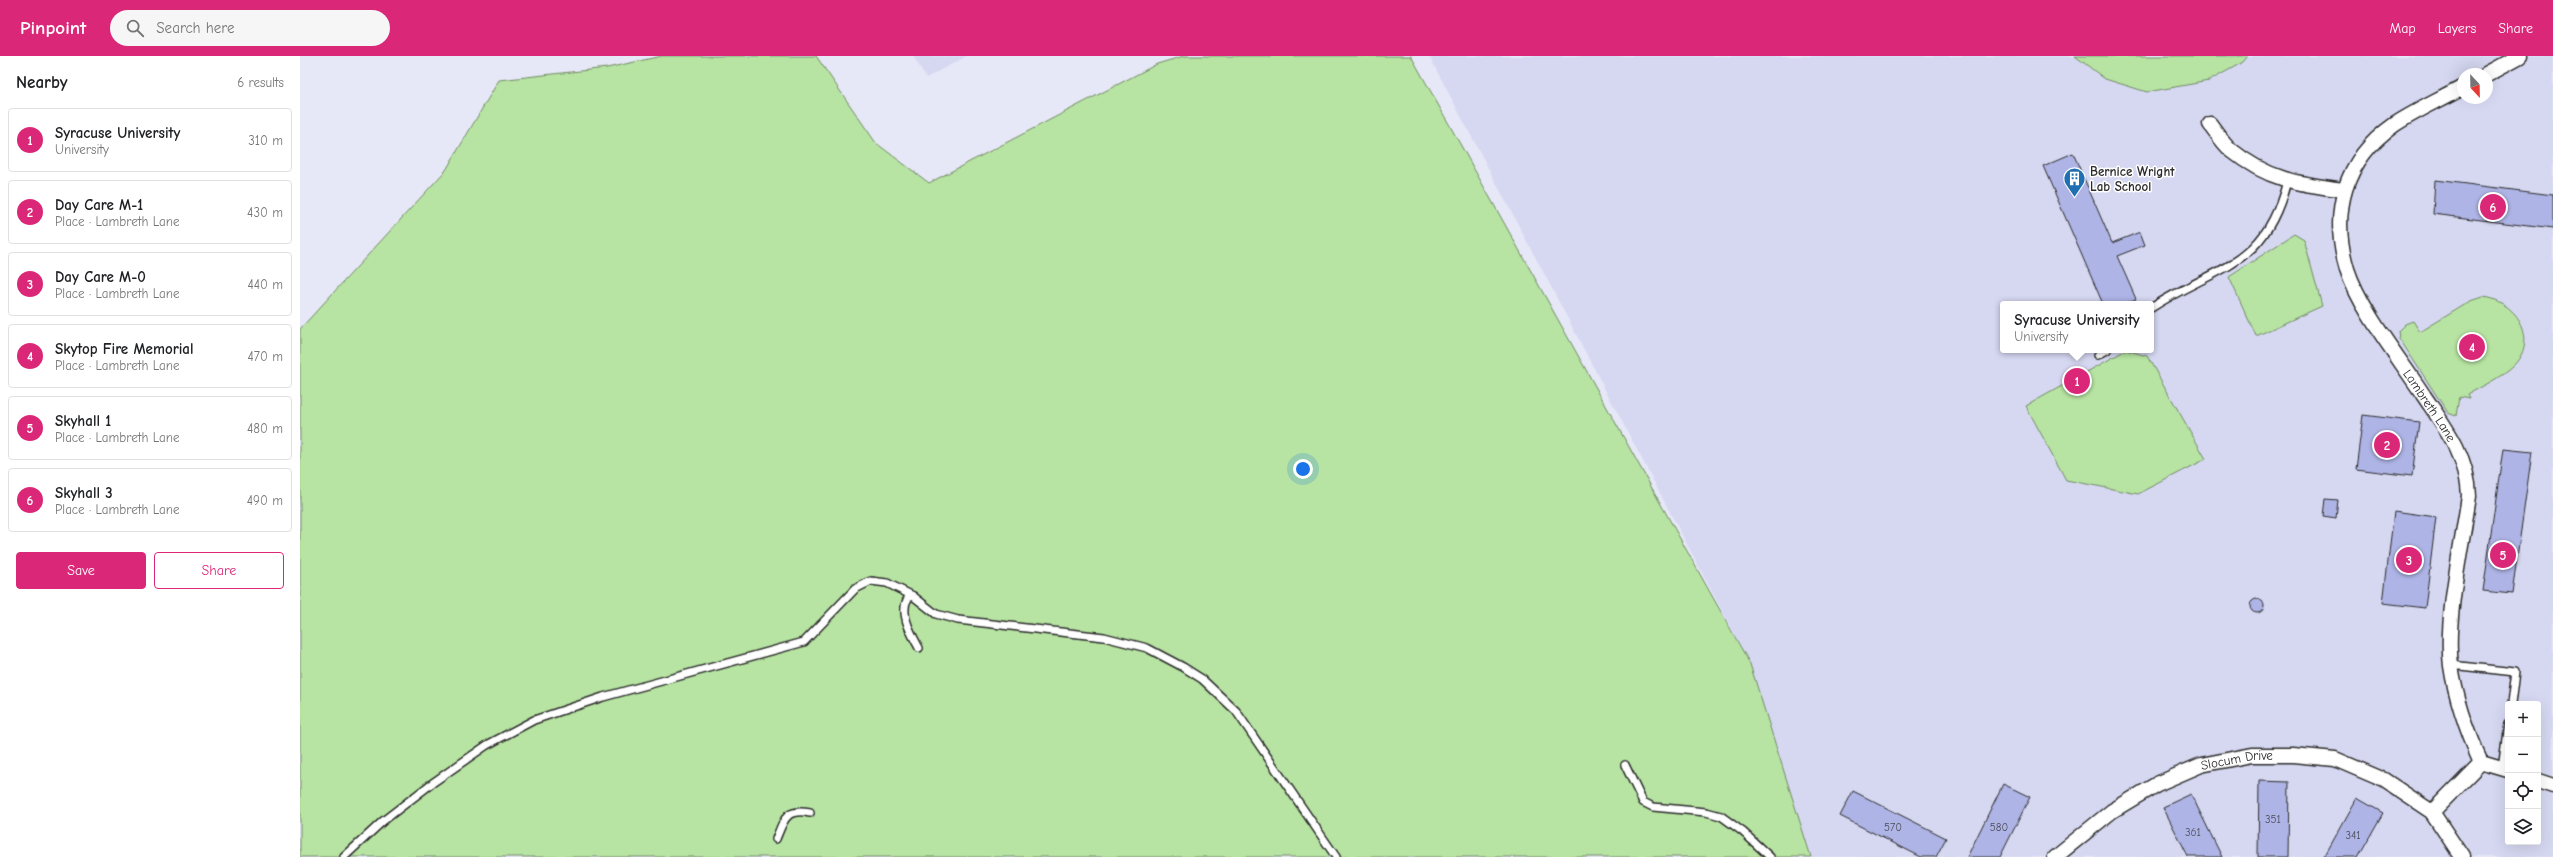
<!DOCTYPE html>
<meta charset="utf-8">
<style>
:root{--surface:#fff;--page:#f6f6f6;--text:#202124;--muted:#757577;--line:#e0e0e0;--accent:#db2777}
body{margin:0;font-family:"Comic Neue",sans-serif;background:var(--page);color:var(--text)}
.controls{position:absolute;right:12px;bottom:12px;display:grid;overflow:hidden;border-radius:4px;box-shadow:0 4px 16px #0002}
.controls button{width:36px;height:36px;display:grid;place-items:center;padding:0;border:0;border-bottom:1px solid var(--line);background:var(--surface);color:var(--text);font:20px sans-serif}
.compass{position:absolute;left:2157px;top:12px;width:36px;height:36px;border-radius:50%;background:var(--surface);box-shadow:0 4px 16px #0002;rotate:158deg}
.you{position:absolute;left:1003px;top:413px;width:14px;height:14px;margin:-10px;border:3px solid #fff;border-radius:50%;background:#1a73e8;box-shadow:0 0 0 6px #1a73e833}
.badge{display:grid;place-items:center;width:26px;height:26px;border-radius:50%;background:var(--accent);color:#fff;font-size:13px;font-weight:700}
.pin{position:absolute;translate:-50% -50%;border:2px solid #fff;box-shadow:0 1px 4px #0006}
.popup{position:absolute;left:1700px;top:245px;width:154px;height:52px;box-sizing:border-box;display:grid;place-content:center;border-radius:4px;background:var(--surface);filter:drop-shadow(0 1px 3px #0005);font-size:13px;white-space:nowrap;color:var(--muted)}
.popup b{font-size:15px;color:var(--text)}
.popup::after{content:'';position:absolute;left:50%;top:100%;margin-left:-8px;border:8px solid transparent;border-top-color:var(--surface)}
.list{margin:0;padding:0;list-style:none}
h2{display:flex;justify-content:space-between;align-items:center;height:52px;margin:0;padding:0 16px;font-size:17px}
h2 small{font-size:13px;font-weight:400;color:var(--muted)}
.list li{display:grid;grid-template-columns:26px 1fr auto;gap:12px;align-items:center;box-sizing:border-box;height:64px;margin:0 8px 8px;padding:0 8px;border:1px solid var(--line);border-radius:4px}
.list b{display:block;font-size:15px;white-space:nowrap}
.list p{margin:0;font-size:13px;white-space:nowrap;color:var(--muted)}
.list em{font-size:13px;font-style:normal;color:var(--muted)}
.actions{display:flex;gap:8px;padding:12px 16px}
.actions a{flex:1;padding:9px 0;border:1px solid var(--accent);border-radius:4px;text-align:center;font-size:14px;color:var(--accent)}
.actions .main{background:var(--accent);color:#fff}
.icon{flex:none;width:22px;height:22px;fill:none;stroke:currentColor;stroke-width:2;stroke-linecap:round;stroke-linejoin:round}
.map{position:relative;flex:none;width:2253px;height:801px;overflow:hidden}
header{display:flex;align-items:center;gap:24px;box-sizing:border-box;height:56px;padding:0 20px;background:var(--accent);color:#fff}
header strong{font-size:19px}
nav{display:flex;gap:22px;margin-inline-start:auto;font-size:14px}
.search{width:280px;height:36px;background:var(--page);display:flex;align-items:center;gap:10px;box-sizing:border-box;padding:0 14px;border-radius:22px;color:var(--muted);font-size:15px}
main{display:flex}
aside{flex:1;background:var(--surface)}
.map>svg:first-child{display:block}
</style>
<header>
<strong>Pinpoint</strong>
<div class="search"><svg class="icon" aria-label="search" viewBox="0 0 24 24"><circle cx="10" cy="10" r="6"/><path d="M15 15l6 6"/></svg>Search here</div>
<nav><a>Map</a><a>Layers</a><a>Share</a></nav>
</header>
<main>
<aside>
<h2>Nearby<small>6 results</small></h2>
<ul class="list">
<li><span class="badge">1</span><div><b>Syracuse University</b><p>University</p></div><em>310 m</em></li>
<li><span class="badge">2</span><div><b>Day Care M-1</b><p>Place · Lambreth Lane</p></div><em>430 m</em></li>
<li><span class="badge">3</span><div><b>Day Care M-0</b><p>Place · Lambreth Lane</p></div><em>440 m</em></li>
<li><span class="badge">4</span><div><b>Skytop Fire Memorial</b><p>Place · Lambreth Lane</p></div><em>470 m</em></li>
<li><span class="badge">5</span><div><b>Skyhall 1</b><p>Place · Lambreth Lane</p></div><em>480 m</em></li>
<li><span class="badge">6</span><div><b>Skyhall 3</b><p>Place · Lambreth Lane</p></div><em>490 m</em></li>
</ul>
<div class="actions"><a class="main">Save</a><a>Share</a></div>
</aside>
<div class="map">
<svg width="2253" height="801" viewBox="0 0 2253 801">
<rect width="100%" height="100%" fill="#e7e8f7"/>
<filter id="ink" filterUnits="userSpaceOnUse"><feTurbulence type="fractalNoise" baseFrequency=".025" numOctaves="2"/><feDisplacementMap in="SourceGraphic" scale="8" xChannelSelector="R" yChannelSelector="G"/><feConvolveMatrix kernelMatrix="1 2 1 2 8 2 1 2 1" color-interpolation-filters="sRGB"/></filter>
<g filter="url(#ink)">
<g fill="#d6d8f2" fill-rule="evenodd">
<polygon points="613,0 667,0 626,22"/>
<path d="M1129,0H2253V801H1511L1450,608ZM2163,18H2187V42H2163ZM1703,248H1851V294H1703ZM2208,648H2238V786H2208Z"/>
</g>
<g fill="#b7e4a2" stroke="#718866">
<polygon points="362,0 516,0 576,87 629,127 857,8 884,0 1111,0 1450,608 1511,801 0,801 0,273 146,114 199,24 307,12"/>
<polygon points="1775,0 1948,0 1943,6 1909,25 1847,36 1805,23"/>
<polygon points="1994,178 2004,184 2022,250 1956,280 1929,221"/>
<path d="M2183,241C2215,245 2240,281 2214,309C2201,322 2182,330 2167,339L2169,343L2159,341L2156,360L2148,357L2099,282L2098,275L2105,268L2113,265L2120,276L2171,245Z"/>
<polygon points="1826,294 1847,300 1906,403 1838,438 1766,424 1726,350"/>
</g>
<g fill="#aeb4e5" stroke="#2b2b2b">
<polygon points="1773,97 1812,187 1840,176 1845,189 1817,200 1836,243 1823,248 1803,248 1743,110"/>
<polygon points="2135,124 2253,139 2253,173 2133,158"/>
<polygon points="2063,359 2119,366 2112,420 2056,413"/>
<polygon points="2203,393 2232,396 2212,538 2183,535"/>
<polygon points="2025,443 2038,444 2036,462 2023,460"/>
<polygon points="2094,455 2136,461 2125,552 2083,547"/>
<circle cx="1957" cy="550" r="7"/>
<polygon points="1959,725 1989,726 1988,801 1958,801"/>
<polygon points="1703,728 1730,741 1700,801 1667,801"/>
<polygon points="1553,735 1646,782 1636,801 1621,801 1540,760"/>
<polygon points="1891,738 1922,801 1888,801 1863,751"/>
<polygon points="2057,742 2083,757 2058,801 2024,801"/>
</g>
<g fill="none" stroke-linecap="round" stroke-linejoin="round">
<defs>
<g id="lane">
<path d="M1851,252C1917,209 1965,213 1987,125"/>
<polyline points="1798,299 1807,294"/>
<path d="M619,592C611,577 599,557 608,542L613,540L636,558L658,564L804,581L847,592L883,611L902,623L936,655L1036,801"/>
<polyline points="2151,609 2215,616 2211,648"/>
<polyline points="1325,709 1343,746 1353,751 1406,756 1421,760 1443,776 1470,801"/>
<polyline points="2202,712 2208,668"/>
<path d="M476,783C484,763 486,752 510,757"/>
<polyline points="44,801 83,765 131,728 187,689 234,664 303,641 504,586 555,533 571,525 587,527 613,540"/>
</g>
<g id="street">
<polyline points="2187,18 2220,0"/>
<path id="s1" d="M2163,31C2140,44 2115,55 2094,69C2044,104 2030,156 2047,213C2060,254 2100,303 2124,340C2145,371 2168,400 2169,440C2162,489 2145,562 2151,610C2156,644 2167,675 2181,706"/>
<path d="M1910,68C1916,76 1923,87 1931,94C1968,124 1999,128 2044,134"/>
<polyline points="2181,706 2208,714"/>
<polyline points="2238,725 2253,730"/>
<polyline points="2132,756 2181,706"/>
<path id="s2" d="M1755,801L1812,755L1857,728L1901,709L1952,699H1993L2035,703L2084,724L2132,756L2162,801"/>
</g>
</defs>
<use href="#lane" stroke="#2b2b2b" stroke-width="10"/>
<use href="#street" stroke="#2b2b2b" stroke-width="17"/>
<use href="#lane" stroke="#fff" stroke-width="7"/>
<use href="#street" stroke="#fff" stroke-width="14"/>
</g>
</g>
<defs>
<symbol id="building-pin" viewBox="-11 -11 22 30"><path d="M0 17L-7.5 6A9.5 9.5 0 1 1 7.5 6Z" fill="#1f6fb2" stroke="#fff"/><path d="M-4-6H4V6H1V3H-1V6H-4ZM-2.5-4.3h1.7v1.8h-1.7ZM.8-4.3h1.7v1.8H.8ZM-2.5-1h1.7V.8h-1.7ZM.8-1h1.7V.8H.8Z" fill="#fff"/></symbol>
</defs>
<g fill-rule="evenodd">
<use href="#building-pin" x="1762" y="110" width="25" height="34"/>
</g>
<g text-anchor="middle" stroke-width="3" stroke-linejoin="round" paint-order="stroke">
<g font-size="11" fill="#4c4d5a">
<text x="1973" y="767">351</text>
<text x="1593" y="775">570</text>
<text x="1699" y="775">580</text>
<text x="1893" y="780">361</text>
<text x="2053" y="783">341</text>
</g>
<g font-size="13" font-weight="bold" fill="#2b2b2b" stroke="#fff" text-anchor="start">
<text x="1790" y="120">Bernice Wright<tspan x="1790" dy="15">Lab School</tspan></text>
</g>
<g font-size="13" fill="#2b2b2b" stroke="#fff">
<text dy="5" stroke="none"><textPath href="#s1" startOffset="402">Lambreth Lane</textPath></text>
<text dy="5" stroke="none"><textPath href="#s2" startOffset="210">Slocum Drive</textPath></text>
</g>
</g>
</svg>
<div class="controls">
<button>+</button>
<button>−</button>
<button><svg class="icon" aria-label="locate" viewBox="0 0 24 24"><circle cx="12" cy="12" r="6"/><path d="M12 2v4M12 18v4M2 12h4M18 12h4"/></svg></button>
<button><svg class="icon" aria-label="layers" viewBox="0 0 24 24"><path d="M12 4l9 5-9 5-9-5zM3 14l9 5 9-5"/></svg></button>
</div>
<svg class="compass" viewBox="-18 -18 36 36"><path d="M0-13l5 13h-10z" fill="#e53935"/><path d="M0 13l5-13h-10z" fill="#757577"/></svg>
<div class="you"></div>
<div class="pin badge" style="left:1777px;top:325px">1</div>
<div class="popup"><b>Syracuse University</b>University</div>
<div class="pin badge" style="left:2087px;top:389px">2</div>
<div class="pin badge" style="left:2109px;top:504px">3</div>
<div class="pin badge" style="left:2172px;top:291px">4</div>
<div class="pin badge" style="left:2203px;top:499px">5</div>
<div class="pin badge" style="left:2193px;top:151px">6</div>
</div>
</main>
